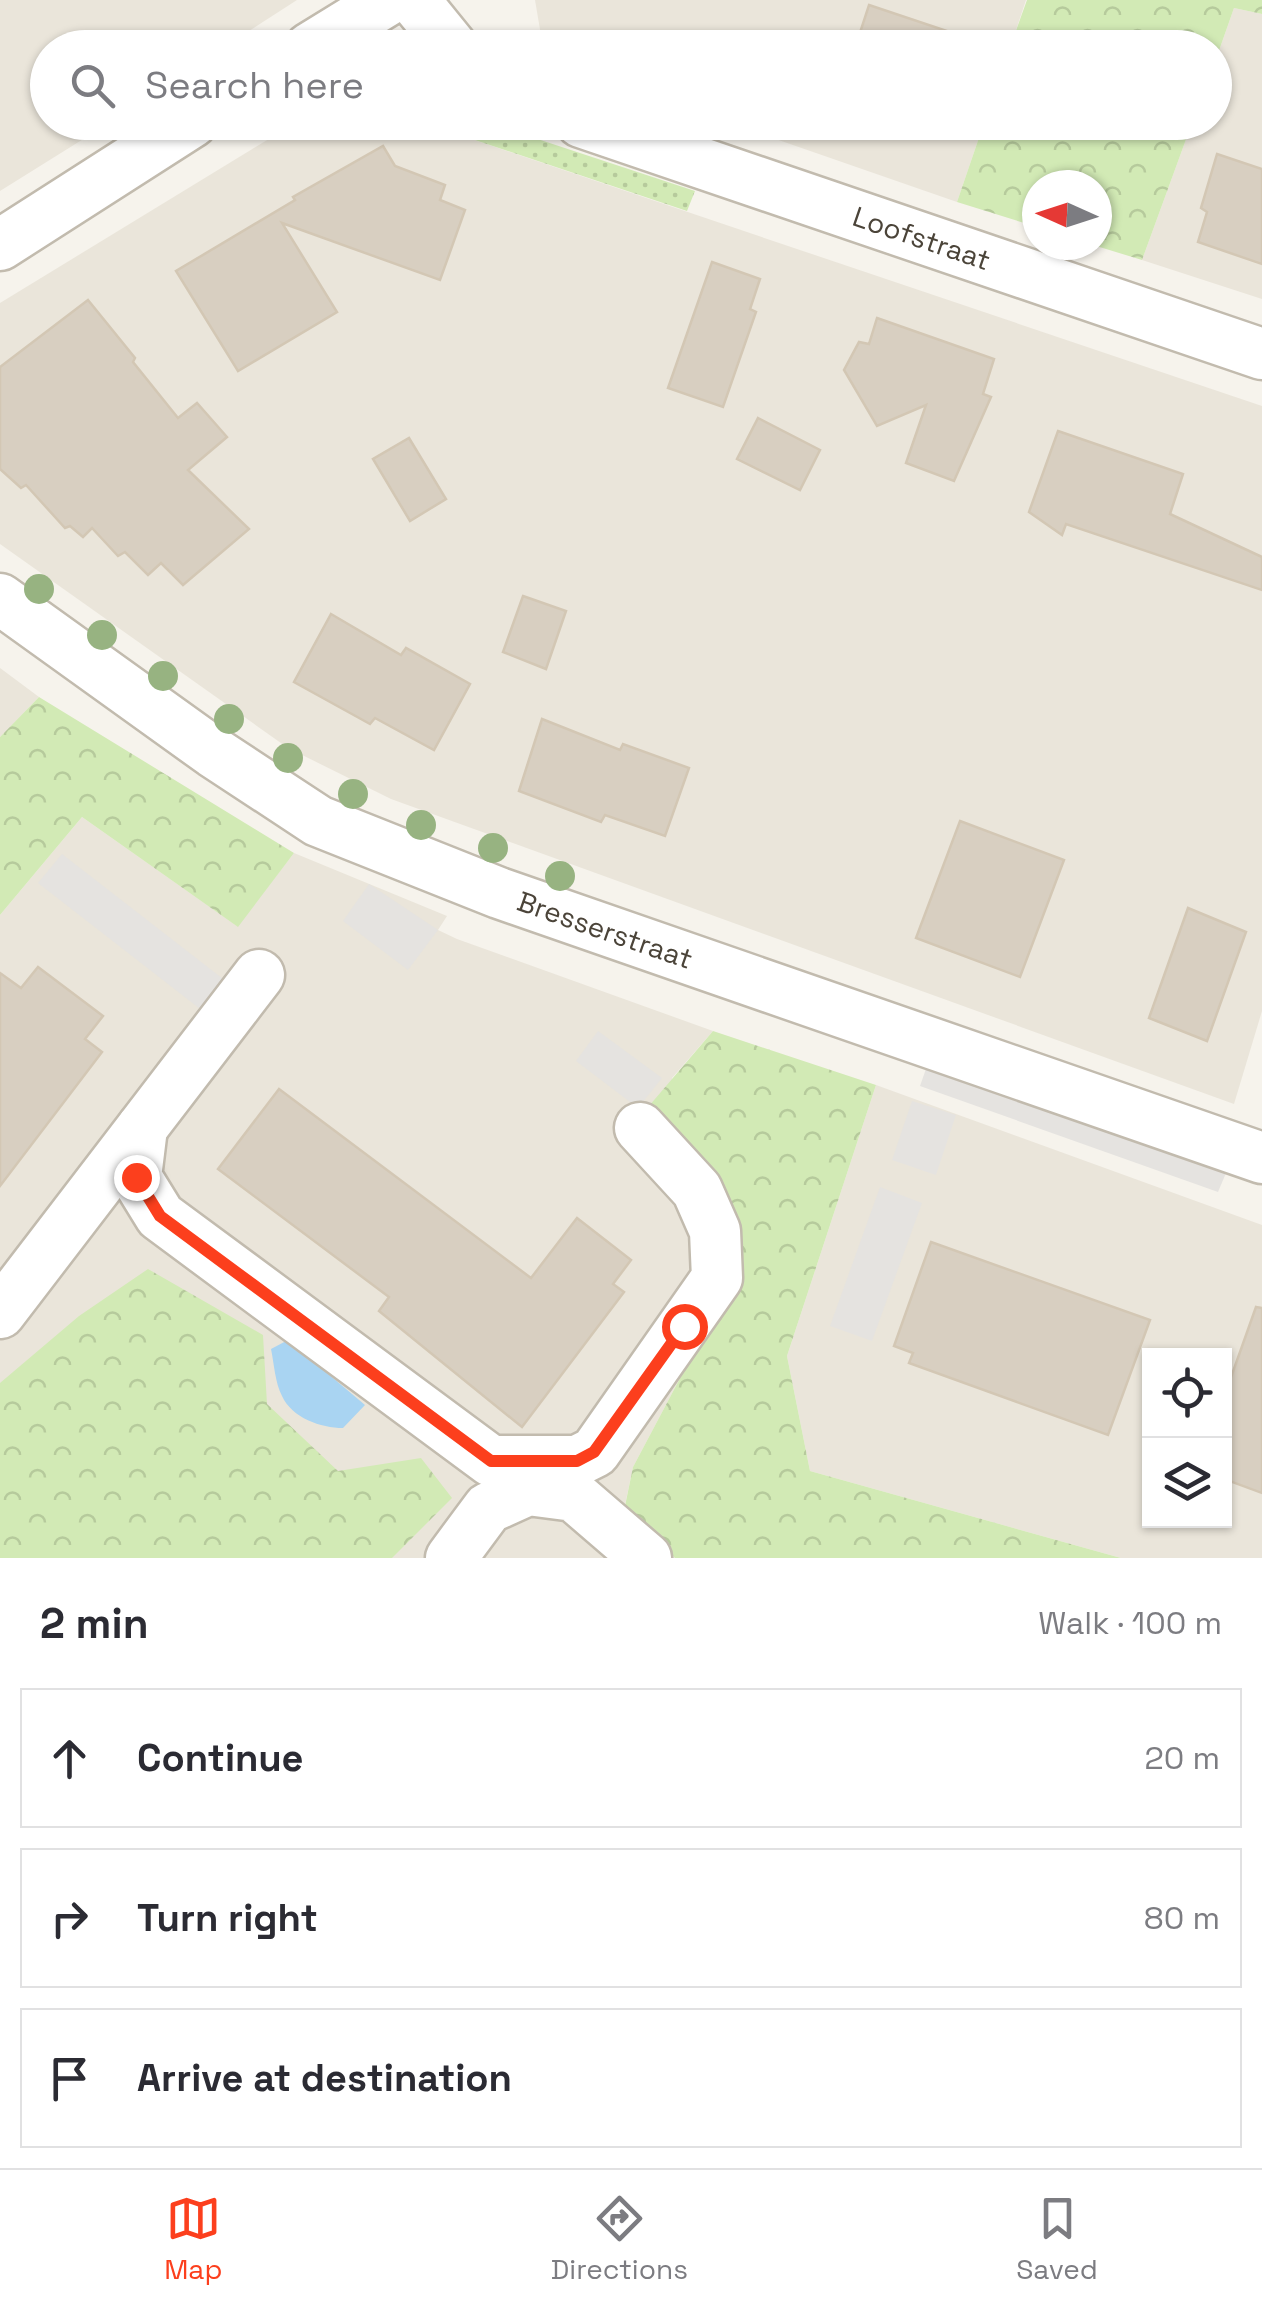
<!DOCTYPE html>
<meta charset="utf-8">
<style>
:root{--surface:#fff;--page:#f7f7f7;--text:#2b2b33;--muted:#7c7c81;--line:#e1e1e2;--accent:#fc3f1d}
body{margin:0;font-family:"Space Grotesk",sans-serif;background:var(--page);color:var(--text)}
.controls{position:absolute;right:30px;bottom:30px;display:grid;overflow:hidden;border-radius:0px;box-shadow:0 2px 8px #0004}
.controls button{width:90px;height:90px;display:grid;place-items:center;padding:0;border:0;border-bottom:2px solid var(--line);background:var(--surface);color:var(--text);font:50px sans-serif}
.compass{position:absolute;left:1022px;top:170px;width:90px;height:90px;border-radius:50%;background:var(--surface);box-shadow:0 2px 8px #0004;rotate:273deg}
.stop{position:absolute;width:30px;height:30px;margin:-22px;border:8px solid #fc3f1d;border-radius:50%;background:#fff}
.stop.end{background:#fc3f1d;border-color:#fff;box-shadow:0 2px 10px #0008}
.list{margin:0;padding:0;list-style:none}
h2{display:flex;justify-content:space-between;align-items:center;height:130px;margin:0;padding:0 40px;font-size:42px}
h2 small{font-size:32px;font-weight:400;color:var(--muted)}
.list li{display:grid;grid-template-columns:65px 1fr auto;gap:30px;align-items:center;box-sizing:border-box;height:140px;margin:0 20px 20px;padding:0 20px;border:2px solid var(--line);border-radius:0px}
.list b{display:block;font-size:38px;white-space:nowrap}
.list em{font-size:32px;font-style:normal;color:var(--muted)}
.icon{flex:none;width:55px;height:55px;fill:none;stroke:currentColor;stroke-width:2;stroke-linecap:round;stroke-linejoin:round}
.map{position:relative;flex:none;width:1262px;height:1558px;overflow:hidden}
.search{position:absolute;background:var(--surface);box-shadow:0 2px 8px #0004;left:30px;right:30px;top:30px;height:110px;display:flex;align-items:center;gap:25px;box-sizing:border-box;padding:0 35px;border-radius:55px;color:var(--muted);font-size:38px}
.sheet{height:610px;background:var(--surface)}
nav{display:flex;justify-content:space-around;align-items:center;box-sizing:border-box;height:140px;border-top:2px solid var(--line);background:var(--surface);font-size:28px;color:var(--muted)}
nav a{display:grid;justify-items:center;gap:5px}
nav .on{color:var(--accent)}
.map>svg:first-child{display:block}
</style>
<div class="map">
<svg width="1262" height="1558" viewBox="0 0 1262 1558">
<defs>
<pattern id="grass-dots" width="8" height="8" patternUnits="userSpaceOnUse" patternTransform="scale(2.5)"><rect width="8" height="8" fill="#d2eab5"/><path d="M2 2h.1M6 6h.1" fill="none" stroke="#b6ca9c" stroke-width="1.8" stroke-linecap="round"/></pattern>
<pattern id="forest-crowns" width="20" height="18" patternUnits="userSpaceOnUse" patternTransform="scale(2.5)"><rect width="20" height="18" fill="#d2eab5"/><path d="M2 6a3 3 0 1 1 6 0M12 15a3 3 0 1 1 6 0" fill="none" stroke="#b6ca9c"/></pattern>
</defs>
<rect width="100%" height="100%" fill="#f6f3ec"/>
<g fill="#eae5da" fill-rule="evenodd">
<polygon points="0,0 297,0 224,47 48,48 48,122 109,123 0,191"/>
<polygon points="535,0 1026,0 1010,48 543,47"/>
<polygon points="1234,8 1262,14 1262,299 1142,260 1192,123 1214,122 1215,62"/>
<polygon points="295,123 424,123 1262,406 1262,1011 1234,1104 391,799 288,748 0,544 0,303"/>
<polygon points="730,123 984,123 957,202"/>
<polygon points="0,668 39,697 0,737"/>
<polygon points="82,817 237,926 294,853 447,916 438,930 457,939 713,1031 672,1078 732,1280 633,1467 625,1505 675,1558 0,1558 0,915"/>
<path d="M876,1085L1262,1225V1558H1121L810,1471L787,1356ZM1150,1356H1224V1520H1150Z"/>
</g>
<polygon fill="url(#grass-dots)" points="424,123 497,123 504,128 695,191 687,211"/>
<g fill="url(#forest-crowns)">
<polygon points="1027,0 1262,0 1262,14 1234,8 1215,62 1214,48 1010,47"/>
<polygon points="984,123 1192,123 1142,260 1093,245 1097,245 1097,185 1037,185 1037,227 957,202"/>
<polygon points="39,697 294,853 238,927 82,817 0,915 0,737"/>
<polygon points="713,1031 876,1085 787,1356 810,1471 1121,1558 675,1558 625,1506 633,1467 732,1280 643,1113"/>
<polygon points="148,1269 263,1335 267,1404 338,1471 421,1458 452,1498 392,1558 0,1558 0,1383 79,1316"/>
</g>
<g fill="#e5e3e0">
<polygon points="62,854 227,982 204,1012 38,883"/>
<polygon points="369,884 438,930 408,970 343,921"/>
<polygon points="598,1031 662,1078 638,1108 576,1061"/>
<polygon points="927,1066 1226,1173 1218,1192 920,1086"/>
<polygon points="912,1101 956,1115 936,1175 892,1160"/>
<polygon points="880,1187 922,1203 872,1341 830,1326"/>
</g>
<path fill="#a9d4f2" d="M288,1340L365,1405L343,1428C321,1428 292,1418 282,1396C275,1383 274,1363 271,1349Z"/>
<g fill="#d8cfc1" stroke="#d3c7b4" stroke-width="2.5">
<polygon points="869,5 974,40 973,48 855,48"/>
<polygon points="383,146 395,166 445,185 440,200 465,210 440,280 282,223 337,312 238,371 176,271 295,200 293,197"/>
<polygon points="1217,154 1262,169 1262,264 1198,242 1207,212 1201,208"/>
<polygon points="712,262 760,279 750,309 756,312 723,407 668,388"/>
<polygon points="88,300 135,358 133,362 178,418 197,403 227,437 188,470 249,529 183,585 161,563 148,575 125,552 118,556 92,528 83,537 70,526 65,528 26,485 21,488 0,469 0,367"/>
<polygon points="877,318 994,359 983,394 991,397 954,481 906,463 926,405 877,426 844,370 859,342 869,344"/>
<polygon points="758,418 820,450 800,490 737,459"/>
<polygon points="1058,431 1183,474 1170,514 1262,557 1262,590 1066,524 1062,535 1029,512"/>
<polygon points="409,438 446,499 410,521 373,459"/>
<polygon points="523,596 566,611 546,669 503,652"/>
<polygon points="331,614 401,655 406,648 470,684 434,750 375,718 370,724 294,682"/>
<polygon points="542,719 620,750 623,744 689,768 665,836 605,815 601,822 519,791"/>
<polygon points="960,821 1064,860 1020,977 916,938"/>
<polygon points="1188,908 1246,932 1207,1041 1149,1018"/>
<polygon points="38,967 103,1016 85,1039 102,1052 0,1186 0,973 21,988"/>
<polygon points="279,1089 531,1278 577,1218 631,1260 613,1284 624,1292 522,1427 379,1311 389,1297 218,1169"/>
<polygon points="931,1242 1150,1320 1108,1435 909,1363 913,1353 894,1346"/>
<polygon points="1256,1307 1262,1308 1262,1493 1224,1479 1224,1397"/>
</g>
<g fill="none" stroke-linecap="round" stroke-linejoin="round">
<defs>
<g id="minor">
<polyline points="414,0 453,48"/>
<polyline points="310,48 388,0"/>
<path id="s1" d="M581,122L1262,354"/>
<polyline points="0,245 192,122"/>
<path id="s2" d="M0,599L213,752L318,821L499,893L1262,1158"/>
<polyline points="142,1128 136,1177 160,1216 491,1461 577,1461 595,1452 717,1278 715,1231 697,1190 640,1128"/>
<polyline points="0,1313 259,975"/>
<polyline points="451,1558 488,1508 528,1490 574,1496 646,1558"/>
</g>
</defs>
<use href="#minor" stroke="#c2bbae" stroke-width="55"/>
<use href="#minor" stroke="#fff" stroke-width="50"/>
</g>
<g fill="#97b381">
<circle cx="39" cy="589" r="15"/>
<circle cx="102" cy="635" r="15"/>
<circle cx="163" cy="676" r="15"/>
<circle cx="229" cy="719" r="15"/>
<circle cx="288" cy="758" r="15"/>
<circle cx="353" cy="794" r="15"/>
<circle cx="421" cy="825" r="15"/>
<circle cx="493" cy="848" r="15"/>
<circle cx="560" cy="876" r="15"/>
</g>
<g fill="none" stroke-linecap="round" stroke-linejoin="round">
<polyline stroke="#fc3f1d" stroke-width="12" points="136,1177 160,1216 491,1461 577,1461 594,1452 684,1326"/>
</g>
<g text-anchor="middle" stroke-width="10" stroke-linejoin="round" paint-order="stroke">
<g font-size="28" fill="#4b4439" stroke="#fff">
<text dy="10" stroke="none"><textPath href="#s1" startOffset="360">Loofstraat</textPath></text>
<text dy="10" stroke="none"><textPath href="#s2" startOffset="695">Bresserstraat</textPath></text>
</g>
</g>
</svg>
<div class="controls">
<button><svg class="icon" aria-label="locate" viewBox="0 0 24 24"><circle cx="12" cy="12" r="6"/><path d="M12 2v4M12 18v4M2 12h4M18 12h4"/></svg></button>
<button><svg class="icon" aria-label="layers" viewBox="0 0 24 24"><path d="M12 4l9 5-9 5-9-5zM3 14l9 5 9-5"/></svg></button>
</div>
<svg class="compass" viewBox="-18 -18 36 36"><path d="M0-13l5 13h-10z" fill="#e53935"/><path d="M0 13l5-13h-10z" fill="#7c7c81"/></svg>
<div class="stop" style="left:684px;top:1326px"></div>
<div class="stop end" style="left:136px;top:1177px"></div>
<div class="search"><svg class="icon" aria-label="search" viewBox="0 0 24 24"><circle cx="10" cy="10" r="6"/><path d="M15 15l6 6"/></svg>Search here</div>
</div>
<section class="sheet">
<h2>2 min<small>Walk · 100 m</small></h2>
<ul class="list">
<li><svg class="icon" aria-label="ahead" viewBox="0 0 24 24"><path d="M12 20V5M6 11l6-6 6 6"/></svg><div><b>Continue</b></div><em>20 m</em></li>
<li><svg class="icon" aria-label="right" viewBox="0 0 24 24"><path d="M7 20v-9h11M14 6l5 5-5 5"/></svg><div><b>Turn right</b></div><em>80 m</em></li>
<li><svg class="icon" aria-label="arrive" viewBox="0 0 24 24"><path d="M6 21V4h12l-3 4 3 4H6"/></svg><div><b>Arrive at destination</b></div></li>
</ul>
</section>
<nav>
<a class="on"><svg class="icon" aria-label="map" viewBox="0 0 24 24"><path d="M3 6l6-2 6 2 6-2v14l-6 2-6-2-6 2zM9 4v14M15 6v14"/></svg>Map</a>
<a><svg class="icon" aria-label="directions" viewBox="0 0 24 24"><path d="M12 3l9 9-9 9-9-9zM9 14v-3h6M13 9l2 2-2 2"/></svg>Directions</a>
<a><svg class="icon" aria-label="saved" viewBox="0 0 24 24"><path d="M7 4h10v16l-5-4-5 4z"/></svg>Saved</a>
</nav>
